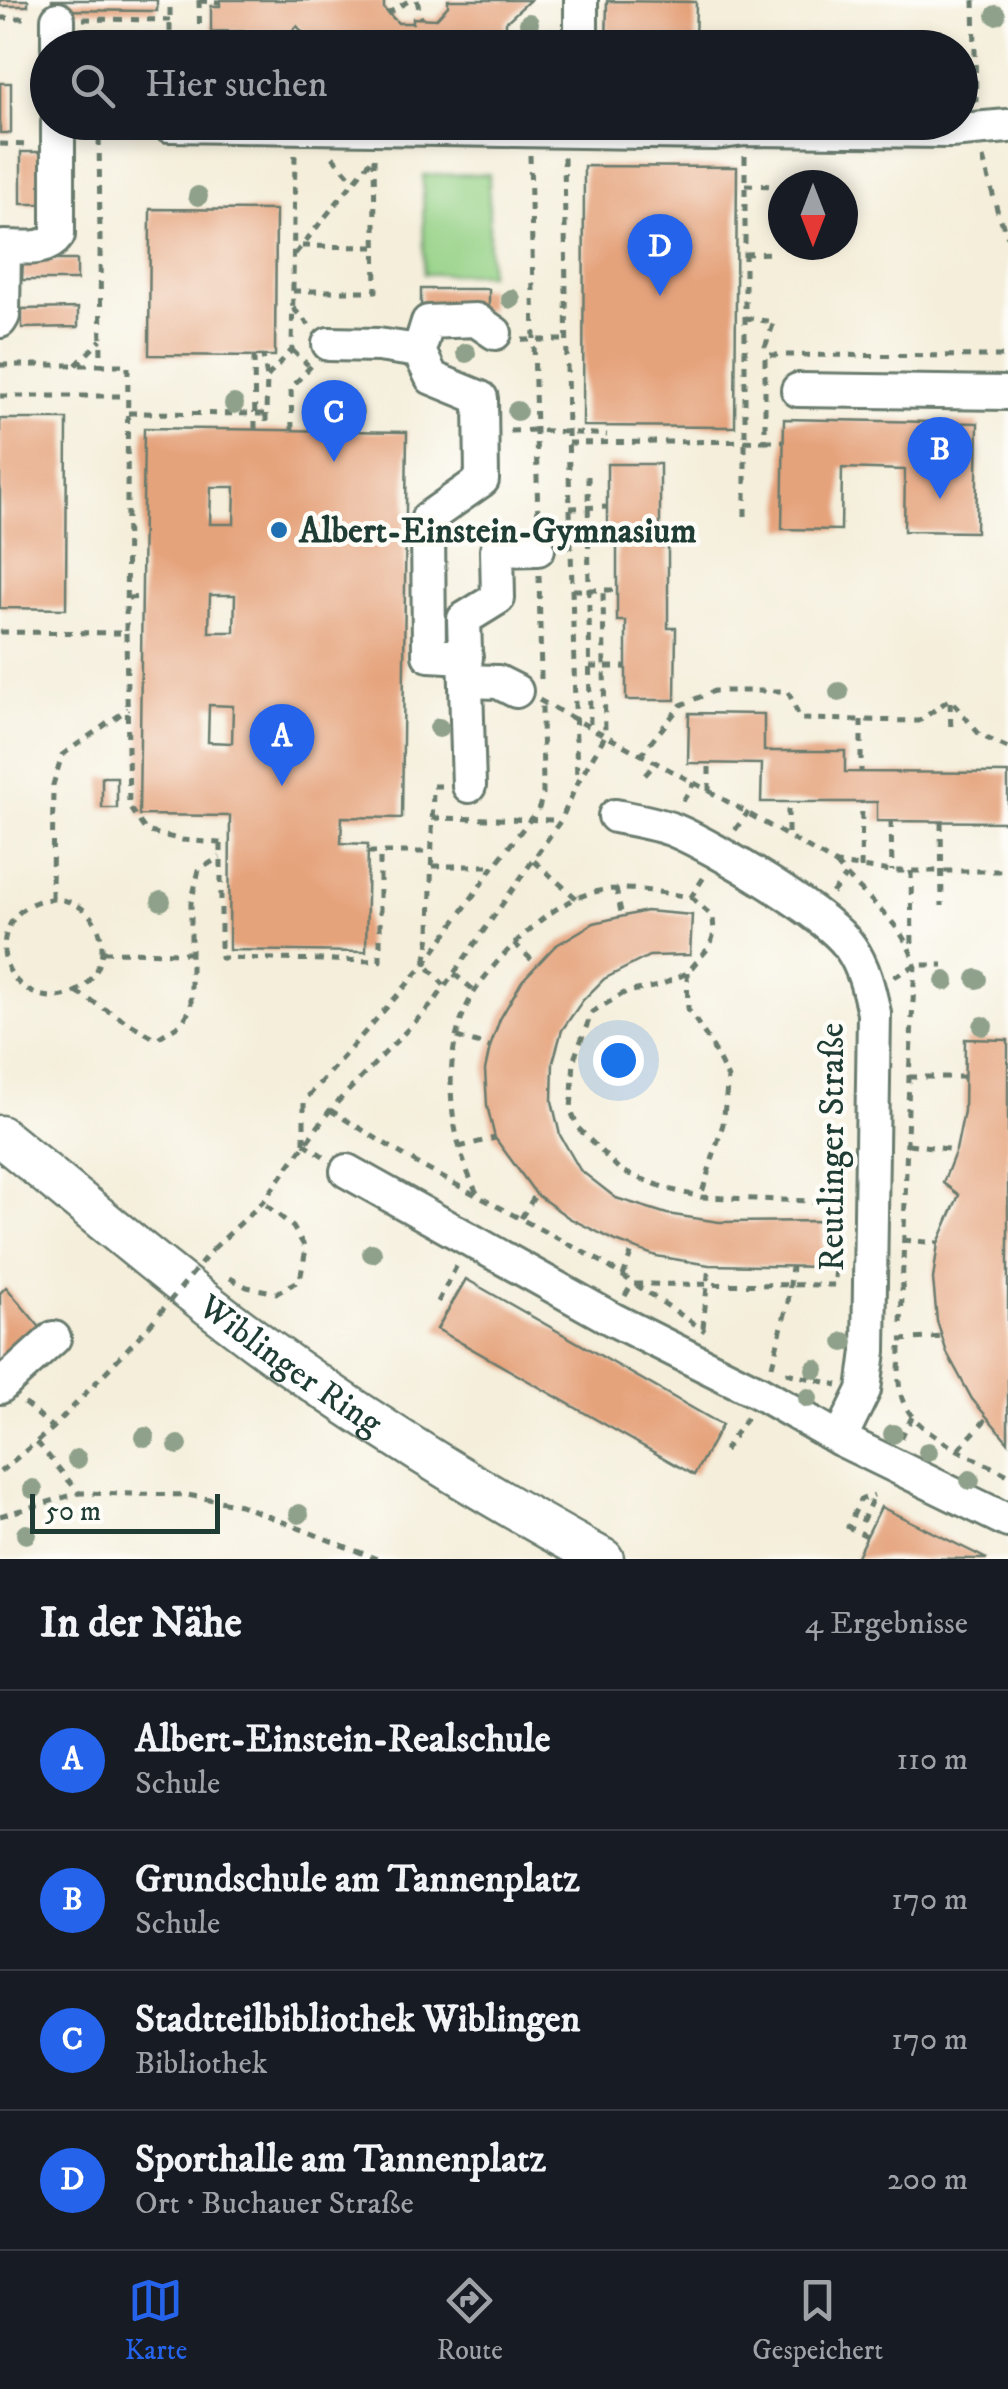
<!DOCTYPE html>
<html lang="de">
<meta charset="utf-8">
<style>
:root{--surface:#171b24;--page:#242831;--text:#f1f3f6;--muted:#9ea1a6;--line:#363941;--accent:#2563eb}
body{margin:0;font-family:"IM FELL DW Pica",serif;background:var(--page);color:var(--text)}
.compass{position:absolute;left:768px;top:170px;width:90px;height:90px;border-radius:50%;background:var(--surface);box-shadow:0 5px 15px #0003;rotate:180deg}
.scale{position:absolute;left:30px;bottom:25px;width:190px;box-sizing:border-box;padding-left:10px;border:5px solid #1f3d34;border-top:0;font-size:28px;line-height:35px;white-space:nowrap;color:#1f3d34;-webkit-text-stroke:8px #fdfcf7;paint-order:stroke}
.you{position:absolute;left:618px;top:1060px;width:35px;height:35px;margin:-25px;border:8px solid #fff;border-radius:50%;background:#1a73e8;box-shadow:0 0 0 15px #1a73e833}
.badge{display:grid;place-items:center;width:65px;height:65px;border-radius:50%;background:var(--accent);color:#fff;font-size:32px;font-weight:700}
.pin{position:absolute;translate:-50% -82px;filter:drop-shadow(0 2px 5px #0008)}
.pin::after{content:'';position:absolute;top:52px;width:35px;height:30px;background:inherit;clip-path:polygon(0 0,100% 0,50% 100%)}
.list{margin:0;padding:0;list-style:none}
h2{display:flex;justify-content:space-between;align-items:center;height:130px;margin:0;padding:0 40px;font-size:42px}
h2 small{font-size:32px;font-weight:400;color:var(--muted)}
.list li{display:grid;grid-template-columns:65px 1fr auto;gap:30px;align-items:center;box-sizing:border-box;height:140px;padding:0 40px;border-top:2px solid var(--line)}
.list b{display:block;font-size:38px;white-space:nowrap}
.list p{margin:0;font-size:32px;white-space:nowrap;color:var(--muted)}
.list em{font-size:32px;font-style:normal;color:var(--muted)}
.icon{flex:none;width:55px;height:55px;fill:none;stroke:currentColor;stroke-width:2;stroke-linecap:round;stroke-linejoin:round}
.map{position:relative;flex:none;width:1008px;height:1559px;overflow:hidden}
.search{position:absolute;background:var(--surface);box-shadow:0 5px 15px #0003;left:30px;right:30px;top:30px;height:110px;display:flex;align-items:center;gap:25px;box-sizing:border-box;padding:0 35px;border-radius:55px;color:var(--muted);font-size:38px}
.sheet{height:690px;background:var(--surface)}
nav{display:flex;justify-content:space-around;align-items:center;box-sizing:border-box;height:140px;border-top:2px solid var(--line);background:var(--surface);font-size:28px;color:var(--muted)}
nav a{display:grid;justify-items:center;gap:5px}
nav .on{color:var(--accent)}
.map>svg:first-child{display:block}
</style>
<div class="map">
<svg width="1008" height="1559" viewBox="0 0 1008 1559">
<rect width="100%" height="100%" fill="#fdfcf7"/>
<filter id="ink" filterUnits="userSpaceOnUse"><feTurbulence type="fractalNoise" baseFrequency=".01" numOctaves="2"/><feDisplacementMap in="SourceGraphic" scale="20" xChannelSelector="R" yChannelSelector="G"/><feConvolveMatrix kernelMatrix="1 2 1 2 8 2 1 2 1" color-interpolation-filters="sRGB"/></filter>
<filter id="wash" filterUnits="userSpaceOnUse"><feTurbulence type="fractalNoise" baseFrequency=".0048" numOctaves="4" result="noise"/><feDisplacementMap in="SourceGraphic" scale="40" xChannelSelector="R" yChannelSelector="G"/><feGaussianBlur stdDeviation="2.25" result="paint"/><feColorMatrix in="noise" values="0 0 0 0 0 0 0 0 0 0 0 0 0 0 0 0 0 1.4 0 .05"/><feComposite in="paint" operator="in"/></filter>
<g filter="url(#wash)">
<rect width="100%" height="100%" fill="#f4eeda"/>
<polygon fill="#96d287" stroke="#5a885e" stroke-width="2.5" points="489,174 489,274 424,274 423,175"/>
<g id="blocks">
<g fill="#e5a37c" fill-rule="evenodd">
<rect x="0" y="0" width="28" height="6"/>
<polygon points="52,0 157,0 157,11 52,10"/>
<polygon points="220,0 384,0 384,9 398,23 413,23 413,18 436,19 448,6 448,0 530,0 506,22 506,48 316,48 297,26 291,32 211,31 211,6 220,6"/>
<polygon points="607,1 696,2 695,48 606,48"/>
<polygon points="807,36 887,37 887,48 807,48"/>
<polygon points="158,38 158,48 84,48 84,39"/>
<rect x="0" y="83" width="11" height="50"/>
<rect x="21" y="152" width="22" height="52"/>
<polygon points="584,166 737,167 735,427 583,426"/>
<polygon points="150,209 276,210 275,356 149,355"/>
<polygon points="23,260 77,260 77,280 22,280"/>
<rect x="421" y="289" width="68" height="21"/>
<polygon points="78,308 78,327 22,328 22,309"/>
<polygon points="0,419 67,419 66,609 0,608"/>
<polygon points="784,419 978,423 976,532 904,531 905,470 842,468 841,530 782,529"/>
<path d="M144,428L407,432L402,818L342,817L341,843L368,844L366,952L229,950L230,816L139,815ZM211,487H235L234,524H210ZM210,595H235L234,632H209ZM209,705L233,706L232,743L208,742Z"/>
<polygon points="607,464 660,464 660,547 668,547 668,628 676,628 675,700 626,700 626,621 617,621 617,544 607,544"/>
<polygon points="689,713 764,714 764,751 845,751 845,772 1008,773 1008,822 877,821 877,802 761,802 762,764 688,763"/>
<rect x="102" y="777" width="15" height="31"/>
<polygon points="646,911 692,915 690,955 649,956 604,979 583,1000 562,1030 553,1062 552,1101 560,1135 580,1170 616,1198 667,1214 719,1222 823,1221 824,1267 709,1265 656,1256 616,1241 569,1218 536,1194 495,1138 487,1105 485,1070 490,1047 500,1019 522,981 555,946 594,923"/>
<polygon points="965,1039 1008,1040 1008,1442 972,1399 947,1353 937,1321 933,1279 938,1243 959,1195 943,1183 956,1150 964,1111"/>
<polygon points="466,1279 722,1425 694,1475 437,1329"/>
<polygon points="6,1287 43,1331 0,1367 0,1293"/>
<polygon points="881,1507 987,1559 856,1558"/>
</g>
</g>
</g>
<g filter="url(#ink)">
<use href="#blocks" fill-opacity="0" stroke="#6a7b6e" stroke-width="2.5"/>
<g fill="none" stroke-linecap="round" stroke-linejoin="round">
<defs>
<g id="minor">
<polyline points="581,0 581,48"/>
<polyline points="58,48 58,19"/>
<polyline points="169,125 715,133 745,129 950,131 1008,126"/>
<path d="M0,321L3,316L4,247C23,247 46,252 58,235V122"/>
<polyline points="329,344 378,345 419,351 428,322 476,320 495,333"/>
<polyline points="419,351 432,378 481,398 482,480 428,518 429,655 466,657"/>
<polyline points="798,390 1008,393"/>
<polyline points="466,681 498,682 516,691"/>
<polyline points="469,786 464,619 498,598 497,550 538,549"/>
<path d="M615,816C635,820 657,823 676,831C714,847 829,915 850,947C864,967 869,990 874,1013L869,1351L864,1390L840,1439"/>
<polyline points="347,1171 612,1319 760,1393 840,1439 1008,1521"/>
<polyline points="0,1387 54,1338"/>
</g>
<g id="major">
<path id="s1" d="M0,1136C77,1198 152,1263 231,1322C345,1409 477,1490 603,1559"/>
</g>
</defs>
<use href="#minor" stroke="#6a7b6e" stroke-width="38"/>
<use href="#major" stroke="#6a7b6e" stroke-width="45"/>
<g stroke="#6a7b6e" stroke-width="5" stroke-dasharray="8 8" stroke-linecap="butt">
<polyline points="199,0 200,48"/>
<polyline points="417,0 421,18"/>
<polyline points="974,0 976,102"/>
<polyline points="199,1 220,2"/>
<polyline points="387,14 410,0"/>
<polyline points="0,18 32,18"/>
<polyline points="83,19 170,20"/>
<polyline points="249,31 250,48"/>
<polyline points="507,37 554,37"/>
<polyline points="170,48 170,0"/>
<polyline points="86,126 145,125"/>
<polyline points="0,144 32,145"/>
<polyline points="530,155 538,524"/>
<polyline points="745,156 745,518"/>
<polyline points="333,157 354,181"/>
<polyline points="564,157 568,432 577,781"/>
<polyline points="983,158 998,213 1008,237"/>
<polyline points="745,185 777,186"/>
<polyline points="302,246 375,247"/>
<polyline points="295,254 373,158"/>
<polyline points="744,254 776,253"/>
<polyline points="293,291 376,291 374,157"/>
<polyline points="293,308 309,325"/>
<polyline points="745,318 774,322 765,347 765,355"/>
<polyline points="522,340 567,340"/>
<polyline points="292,350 308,365"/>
<polyline points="0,365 101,365"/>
<polyline points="76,365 101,340"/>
<polyline points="267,377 292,350 295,155"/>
<polyline points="0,396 127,396"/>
<polyline points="128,413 266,414 267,377 263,356"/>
<polyline points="266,414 266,429"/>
<polyline points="292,430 291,388 311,366"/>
<polyline points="510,431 536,430 607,435"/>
<polyline points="765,441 784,441"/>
<polyline points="568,443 765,441 765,355 1008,356"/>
<polyline points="588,476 590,728"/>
<polyline points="570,508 607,507"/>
<polyline points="539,575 541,679"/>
<polyline points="573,590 617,590"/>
<polyline points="128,598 142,597"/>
<polyline points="0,632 126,633 128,365 101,365 99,126"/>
<polyline points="126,633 129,807 146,831 182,840 230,844"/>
<polyline points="590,667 626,667"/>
<polyline points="539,700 709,791 836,864 892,871 1008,871"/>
<polyline points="950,702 951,732"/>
<polyline points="861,720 861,773"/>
<polyline points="640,756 681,705 714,691 788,691 800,719 919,721 950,699 980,735 1008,748"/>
<polyline points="645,775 656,763"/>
<polyline points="441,786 433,786 430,936 425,964 444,985"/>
<polyline points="709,791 709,764"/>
<polyline points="683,801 694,783"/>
<polyline points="432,818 559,820"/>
<polyline points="891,821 892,871"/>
<polyline points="941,822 942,906"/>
<polyline points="735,830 748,812"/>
<polyline points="788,833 788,802"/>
<polyline points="221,844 221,958 380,961 380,853"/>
<polyline points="368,852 432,852"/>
<polyline points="534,861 576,898"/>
<path d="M836,864C864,898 903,920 915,965L909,1077L901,1326"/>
<polyline points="432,866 494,866"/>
<polyline points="861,868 862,802"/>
<polyline points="911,871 912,948"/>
<polyline points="616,888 622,917"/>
<polyline points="832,893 846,876"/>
<path d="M691,897L713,917L714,933L710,946L687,973L659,986L626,992L592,1012L574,1059L571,1111L578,1128L621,1171L668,1189L701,1197L808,1201L826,1206C840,1229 835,1259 835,1285"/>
<polyline points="52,898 53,785 62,755 128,709"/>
<circle cx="53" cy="948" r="49"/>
<polyline points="514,943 537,965"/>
<polyline points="103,952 190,953"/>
<polyline points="687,973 688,1009 710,1042 728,1078 723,1124 701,1196"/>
<polyline points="454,974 475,991"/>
<polyline points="894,977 915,965 943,965"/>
<polyline points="76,992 156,1039 182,1023 191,1008 191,903 199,870 220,857"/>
<polyline points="457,1037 490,1047"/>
<polyline points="909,1077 964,1077"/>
<polyline points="330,1110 423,1167 602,1262 705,1331"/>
<polyline points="304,1143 304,1101 425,964 494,866 539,808 543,794 542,705"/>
<polyline points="304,1143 326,1158"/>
<polyline points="908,1144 956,1150"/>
<polyline points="459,1147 495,1138"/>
<path d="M477,1193C447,1135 439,1048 475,991C488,971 508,949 526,933C547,914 570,897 599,891C627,885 662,893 691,897L704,877"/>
<polyline points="521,1218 536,1194"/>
<polyline points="903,1240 938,1243"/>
<polyline points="213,1249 263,1202 330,1110 434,1002 561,820 577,784 605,736 603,590"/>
<polyline points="623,1276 633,1248"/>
<polyline points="230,1278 247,1287 277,1293 300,1280 306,1249 293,1227 263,1202"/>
<polyline points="625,1296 632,1284 837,1285"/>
<polyline points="438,1302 457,1265"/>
<polyline points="703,1328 709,1265"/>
<polyline points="900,1340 942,1337"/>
<path d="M900,1347C900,1362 897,1381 901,1395C911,1435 975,1457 1008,1475"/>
<polyline points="772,1366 788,1302 792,1267"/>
<polyline points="786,1373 838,1385"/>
<polyline points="24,1403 53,1428"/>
<polyline points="901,1438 912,1417"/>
<polyline points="37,1442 79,1493 188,1495 240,1505 377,1559"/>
<polyline points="959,1449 988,1417"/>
<polyline points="724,1451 747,1417"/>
<polyline points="0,1472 53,1428 149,1326"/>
<polyline points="0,1516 79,1493"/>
<polyline points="862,1522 874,1495"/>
<polyline points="867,1536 848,1527 860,1500 874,1495"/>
</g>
<use href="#minor" stroke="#fff" stroke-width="32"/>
<use href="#major" stroke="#fff" stroke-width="40"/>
<g stroke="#6a7b6e" stroke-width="5" stroke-dasharray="8 8" stroke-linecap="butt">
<polyline points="254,357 255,429"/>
<polyline points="149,1326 213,1249"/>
</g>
</g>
<g fill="#8fa18a">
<circle cx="996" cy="15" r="10"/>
<circle cx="529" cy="23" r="10"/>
<circle cx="198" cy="196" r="10"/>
<circle cx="511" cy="299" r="10"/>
<circle cx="466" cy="353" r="10"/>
<circle cx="234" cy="404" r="10"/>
<circle cx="354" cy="411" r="10"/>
<circle cx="517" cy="411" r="10"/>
<circle cx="839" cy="692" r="10"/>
<circle cx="439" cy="728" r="10"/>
<circle cx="161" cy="901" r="10"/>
<circle cx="977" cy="979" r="10"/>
<circle cx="945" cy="981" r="10"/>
<circle cx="983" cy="1026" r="10"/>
<circle cx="611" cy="1054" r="10"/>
<circle cx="372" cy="1253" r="10"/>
<circle cx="844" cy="1342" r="10"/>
<circle cx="815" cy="1369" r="10"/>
<circle cx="808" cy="1398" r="10"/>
<circle cx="893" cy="1434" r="10"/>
<circle cx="145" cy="1437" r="10"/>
<circle cx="178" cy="1445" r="10"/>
<circle cx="928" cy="1452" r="10"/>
<circle cx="77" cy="1459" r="10"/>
<circle cx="970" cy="1480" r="10"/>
<circle cx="33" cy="1489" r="10"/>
<circle cx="299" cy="1514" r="10"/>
<circle cx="26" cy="1534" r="10"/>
</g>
</g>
<circle fill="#1f6fb2" stroke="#fdfcf7" stroke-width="4" cx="279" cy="530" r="10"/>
<g text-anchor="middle" stroke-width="9" stroke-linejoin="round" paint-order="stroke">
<g font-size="35" font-weight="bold" fill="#1f3d34" stroke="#fdfcf7" text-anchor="start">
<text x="299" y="542">Albert-Einstein-Gymnasium</text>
</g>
<g font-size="35" fill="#1f3d34" stroke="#fdfcf7">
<text transform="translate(831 1147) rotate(-90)" y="12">Reutlinger Straße</text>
<text dy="12" stroke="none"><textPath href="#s1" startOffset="370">Wiblinger Ring</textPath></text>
</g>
</g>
</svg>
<svg class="compass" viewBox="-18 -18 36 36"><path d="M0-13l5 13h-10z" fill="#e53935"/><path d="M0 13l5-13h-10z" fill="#9ea1a6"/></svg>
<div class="scale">50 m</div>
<div class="you"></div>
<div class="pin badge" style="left:282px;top:786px">A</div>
<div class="pin badge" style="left:940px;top:499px">B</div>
<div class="pin badge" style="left:334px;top:462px">C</div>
<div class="pin badge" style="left:660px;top:296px">D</div>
<div class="search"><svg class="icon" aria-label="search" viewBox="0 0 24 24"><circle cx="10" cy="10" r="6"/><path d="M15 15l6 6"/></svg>Hier suchen</div>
</div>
<section class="sheet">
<h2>In der Nähe<small>4 Ergebnisse</small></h2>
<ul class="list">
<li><span class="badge">A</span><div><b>Albert-Einstein-Realschule</b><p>Schule</p></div><em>110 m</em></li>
<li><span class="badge">B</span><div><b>Grundschule am Tannenplatz</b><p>Schule</p></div><em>170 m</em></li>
<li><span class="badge">C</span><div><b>Stadtteilbibliothek Wiblingen</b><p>Bibliothek</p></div><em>170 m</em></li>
<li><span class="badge">D</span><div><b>Sporthalle am Tannenplatz</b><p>Ort · Buchauer Straße</p></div><em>200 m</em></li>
</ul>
</section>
<nav>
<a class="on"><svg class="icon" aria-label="map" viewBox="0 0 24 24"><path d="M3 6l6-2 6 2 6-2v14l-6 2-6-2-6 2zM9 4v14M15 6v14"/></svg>Karte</a>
<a><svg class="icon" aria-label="directions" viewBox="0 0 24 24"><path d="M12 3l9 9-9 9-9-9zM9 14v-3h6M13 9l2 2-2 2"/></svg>Route</a>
<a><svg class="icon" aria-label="saved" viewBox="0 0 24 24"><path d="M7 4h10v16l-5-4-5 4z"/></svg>Gespeichert</a>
</nav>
